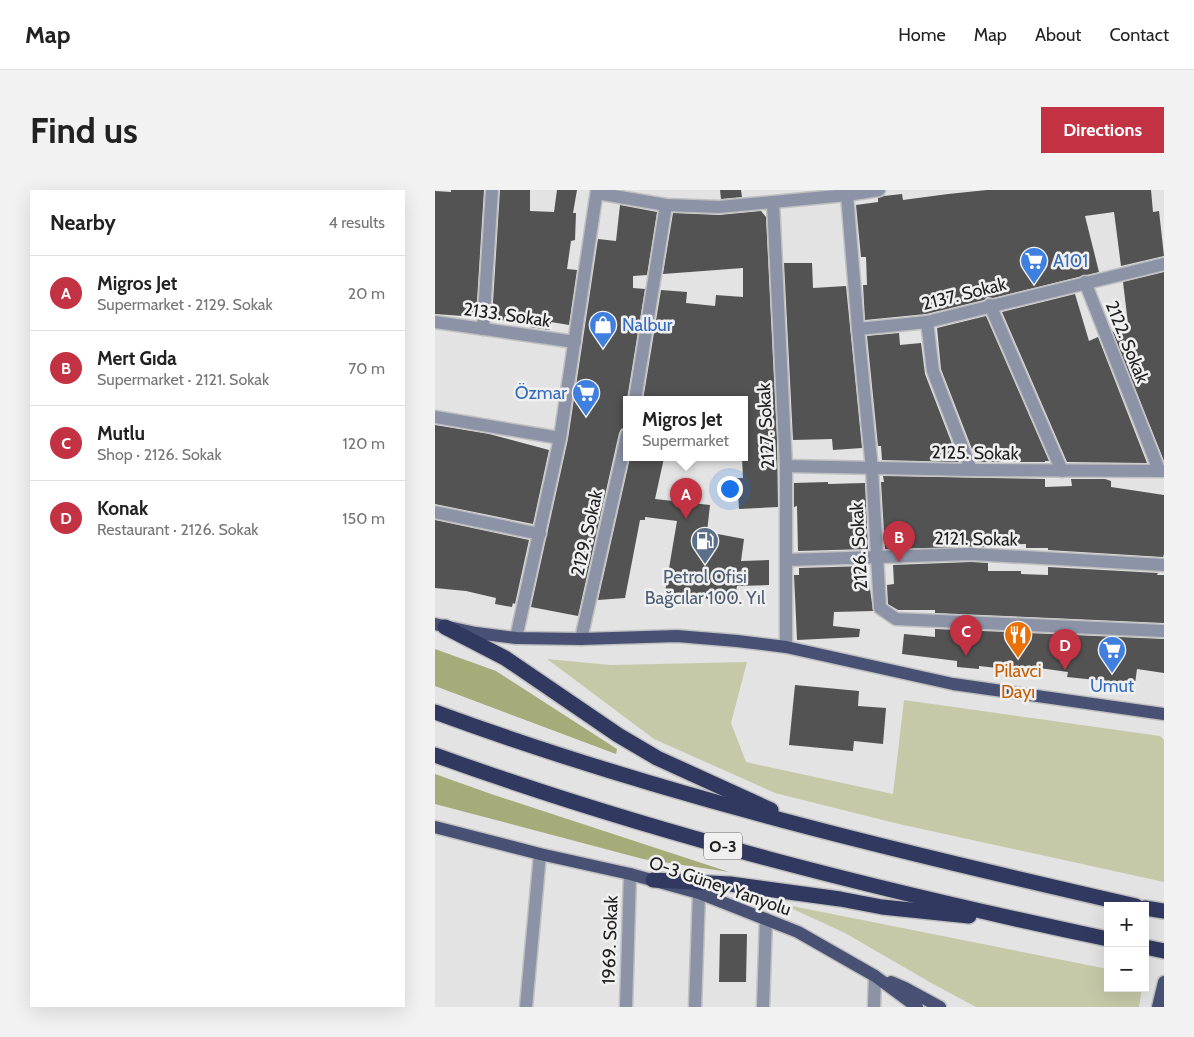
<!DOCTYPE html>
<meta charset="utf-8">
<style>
:root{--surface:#fff;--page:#f2f2f2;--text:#222;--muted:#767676;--line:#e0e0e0;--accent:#c23243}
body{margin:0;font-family:Cabin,sans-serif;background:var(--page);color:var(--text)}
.controls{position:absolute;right:15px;bottom:15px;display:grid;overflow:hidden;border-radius:0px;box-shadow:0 5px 20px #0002}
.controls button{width:45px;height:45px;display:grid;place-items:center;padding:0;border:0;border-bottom:1px solid var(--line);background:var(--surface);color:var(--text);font:25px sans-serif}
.you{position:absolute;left:294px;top:298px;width:18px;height:18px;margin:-12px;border:4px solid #fff;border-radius:50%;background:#1a73e8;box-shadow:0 0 0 8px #1a73e833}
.badge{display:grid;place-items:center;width:32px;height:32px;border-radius:50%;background:var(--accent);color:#fff;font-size:16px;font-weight:700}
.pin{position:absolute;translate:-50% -41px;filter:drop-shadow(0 1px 2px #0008)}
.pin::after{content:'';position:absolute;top:26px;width:18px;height:15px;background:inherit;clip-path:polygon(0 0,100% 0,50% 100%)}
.popup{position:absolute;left:188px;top:206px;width:125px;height:65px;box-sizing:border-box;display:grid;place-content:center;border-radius:0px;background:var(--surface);filter:drop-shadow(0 1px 4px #0005);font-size:16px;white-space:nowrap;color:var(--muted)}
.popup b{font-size:19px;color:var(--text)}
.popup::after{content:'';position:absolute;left:50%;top:100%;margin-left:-10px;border:10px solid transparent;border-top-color:var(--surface)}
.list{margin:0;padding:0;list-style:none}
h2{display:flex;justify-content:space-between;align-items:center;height:65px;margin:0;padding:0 20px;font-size:21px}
h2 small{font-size:16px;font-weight:400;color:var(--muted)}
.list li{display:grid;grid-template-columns:32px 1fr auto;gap:15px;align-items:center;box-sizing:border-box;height:75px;padding:0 20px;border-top:1px solid var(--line)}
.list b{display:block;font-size:19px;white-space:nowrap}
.list p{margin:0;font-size:16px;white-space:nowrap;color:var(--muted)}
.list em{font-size:16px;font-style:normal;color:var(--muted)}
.map{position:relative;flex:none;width:729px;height:817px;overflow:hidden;border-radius:0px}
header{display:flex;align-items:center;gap:30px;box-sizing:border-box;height:70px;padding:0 25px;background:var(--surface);border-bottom:1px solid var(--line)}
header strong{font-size:24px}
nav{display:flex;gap:28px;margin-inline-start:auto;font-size:18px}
.intro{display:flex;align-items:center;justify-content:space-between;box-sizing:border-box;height:120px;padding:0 30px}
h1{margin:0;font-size:35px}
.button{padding:12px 22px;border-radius:0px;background:var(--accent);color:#fff;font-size:18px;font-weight:700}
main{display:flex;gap:30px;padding:0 30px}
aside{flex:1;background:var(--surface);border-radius:0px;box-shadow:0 5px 20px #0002}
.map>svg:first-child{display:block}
</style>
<header>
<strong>Map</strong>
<nav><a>Home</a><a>Map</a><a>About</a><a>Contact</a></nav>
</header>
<div class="intro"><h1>Find us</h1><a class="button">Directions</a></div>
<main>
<aside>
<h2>Nearby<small>4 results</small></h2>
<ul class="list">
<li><span class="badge">A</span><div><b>Migros Jet</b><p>Supermarket · 2129. Sokak</p></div><em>20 m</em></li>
<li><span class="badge">B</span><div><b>Mert Gıda</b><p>Supermarket · 2121. Sokak</p></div><em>70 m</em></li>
<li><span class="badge">C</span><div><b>Mutlu</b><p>Shop · 2126. Sokak</p></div><em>120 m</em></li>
<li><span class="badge">D</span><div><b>Konak</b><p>Restaurant · 2126. Sokak</p></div><em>150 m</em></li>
</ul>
</aside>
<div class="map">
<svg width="729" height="817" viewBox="0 0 729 817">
<rect width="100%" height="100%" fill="#e3e3e4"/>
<g fill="#c6c9a8">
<polygon points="112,469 176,475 312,472 296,533 311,572 458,604 469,510 725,546 729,550 729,692 464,634 340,603 219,549"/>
<polygon points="347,714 673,779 673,798 707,798 704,817 541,817 498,794 410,743"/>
</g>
<g fill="#a6ab7a">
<polygon points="0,459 61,481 182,559 181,564 0,496"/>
<polygon points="0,584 56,604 294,682 208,669 0,614"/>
</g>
<g fill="#535353">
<polygon points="16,0 49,0 41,127 0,124 0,1 16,2"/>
<polygon points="65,0 95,0 95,21 119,22 122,0 142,0 138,23 141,23 140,50 136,51 132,79 142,80 134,135 116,132 115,140 95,137 96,132 60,130 60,128 57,128"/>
<polygon points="285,0 306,0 307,7 286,9"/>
<polygon points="552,0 716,0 718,22 724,21 729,66 686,76 679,22 650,26 664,82 558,108 552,107 549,110 491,124 430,130 428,95 432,95 431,67 426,67 421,15 443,12 443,8 449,6 467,4 468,10 513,4"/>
<polygon points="185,15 222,22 212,85 198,86 198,98 210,99 192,209 192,237 186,239 184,243 143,426 96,417 133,249 163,49 181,51"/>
<polygon points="326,21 331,27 342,250 343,317 304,319 302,288 308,288 307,268 310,268 310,210 208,210 226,100 252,102 251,113 280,116 281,105 308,107 308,78 228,84 238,23 284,25"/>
<polygon points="349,73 377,73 378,98 411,96 427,258 398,260 397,249 358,250"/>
<polygon points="729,82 729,271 677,140 680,144 694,142 688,92"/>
<polygon points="640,104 654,151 663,147 712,273 632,272 567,122"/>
<polygon points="551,126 614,271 610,271 610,272 542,272 506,179 502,138"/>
<polygon points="464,143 465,155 486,153 490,184 524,272 447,270 446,256 443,256 432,146"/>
<polygon points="0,235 54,244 114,260 98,334 0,314"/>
<polygon points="195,268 229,268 220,309 275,315 272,342 309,349 306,371 334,370 334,395 302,396 299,413 230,402 242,331 210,327 210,330 205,330 190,408 163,410"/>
<polygon points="448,286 610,289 610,297 637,296 636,289 670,289 676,291 676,297 729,305 729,364 728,367 613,360 613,358 591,358 591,354 552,355 552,357 450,359 446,292 449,292"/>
<polygon points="393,292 393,294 430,293 433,359 363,361 362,316 359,317 359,293"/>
<polygon points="0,330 94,350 80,414 78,413 77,417 60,414 61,408 31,401 0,398"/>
<polygon points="536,372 553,373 553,381 586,381 586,384 613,385 613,377 723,383 722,385 729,385 729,433 500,423 500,420 463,420 453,414 452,395 459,394 458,375"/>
<polygon points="432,376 438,421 399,422 398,436 425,439 424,447 362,450 359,385 364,385 364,378"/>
<polygon points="500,439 729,449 729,483 702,479 700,494 632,487 633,482 590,476 589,481 544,476 544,479 522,477 522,471 467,464 469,444 500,447"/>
<polygon points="360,495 424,501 423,516 451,518 448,554 419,551 418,561 354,555"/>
<polygon points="285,744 312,744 311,792 284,792"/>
</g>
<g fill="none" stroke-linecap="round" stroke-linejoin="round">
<defs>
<g id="minor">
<polyline points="162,3 231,15 284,17 412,5 444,0"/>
<polyline points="412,5 423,139 437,279 445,418 461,429 729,441"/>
<polyline points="338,13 351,276 351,457"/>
<polyline points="650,92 724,280"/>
<polyline points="555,115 627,281"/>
<polyline points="0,132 140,152"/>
<polyline points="492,132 498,181 536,280"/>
<polyline points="48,139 57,0"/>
<polyline points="423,139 492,132 729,74"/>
<polyline points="200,210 231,15"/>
<polyline points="0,227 125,248"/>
<polyline points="351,276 536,280 729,281"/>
<polyline points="0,322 105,344"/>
<polyline points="351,370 536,364 729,375"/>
<polyline points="81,448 125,248 162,0"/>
<polyline points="146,449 192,245"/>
<polyline points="91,817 105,664"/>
<polyline points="191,817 195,684"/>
<polyline points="260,817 264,703"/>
<polyline points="328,817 331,729"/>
<polyline points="439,817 440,786"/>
</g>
<g id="major">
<polyline points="0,434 41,443 81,448 146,449 242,446 302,451 351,457 518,494 729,524"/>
<polyline points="0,637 105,664 195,684 264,703 363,742 440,786 482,817"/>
<polyline points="456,792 470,798 505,817"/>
<polyline points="723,817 729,792"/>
</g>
<g id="highway">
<polyline points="10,437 70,468 183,545 222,568 336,620"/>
<path d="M0,522C228,606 465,662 701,716"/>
<path d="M0,565C218,644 446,701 673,749"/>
<polyline points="218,690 295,694 405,709 447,717 534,726"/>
<polyline points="710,718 729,721"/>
<polyline points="710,757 729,761"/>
</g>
</defs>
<use href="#minor" stroke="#c0c0c1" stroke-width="15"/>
<use href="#major" stroke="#c0c0c1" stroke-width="15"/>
<use href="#highway" stroke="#c0c0c1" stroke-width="18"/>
<use href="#minor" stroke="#8d93a7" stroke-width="12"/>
<use href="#major" stroke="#485173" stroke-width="12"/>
<use href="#highway" stroke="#313960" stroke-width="15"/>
</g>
<defs>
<symbol id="supermarket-pin" viewBox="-11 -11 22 30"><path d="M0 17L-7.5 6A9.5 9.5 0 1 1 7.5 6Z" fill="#3f7fe0" stroke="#f0f0f1"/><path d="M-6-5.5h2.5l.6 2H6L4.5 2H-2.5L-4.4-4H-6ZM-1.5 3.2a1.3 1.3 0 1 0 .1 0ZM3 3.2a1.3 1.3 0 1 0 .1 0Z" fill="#fff"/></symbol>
<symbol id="shop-pin" viewBox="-11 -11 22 30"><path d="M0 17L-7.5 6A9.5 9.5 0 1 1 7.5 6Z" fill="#3f7fe0" stroke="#f0f0f1"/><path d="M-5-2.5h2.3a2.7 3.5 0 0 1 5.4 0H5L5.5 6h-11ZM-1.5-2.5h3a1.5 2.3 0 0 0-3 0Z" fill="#fff"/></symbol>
<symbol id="fuel-pin" viewBox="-11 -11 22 30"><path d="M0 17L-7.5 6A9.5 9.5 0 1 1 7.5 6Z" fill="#5c6f8a" stroke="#f0f0f1"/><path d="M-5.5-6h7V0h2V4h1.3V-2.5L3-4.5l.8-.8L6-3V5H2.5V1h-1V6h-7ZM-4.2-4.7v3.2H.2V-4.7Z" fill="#fff"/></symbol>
<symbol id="restaurant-pin" viewBox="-11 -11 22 30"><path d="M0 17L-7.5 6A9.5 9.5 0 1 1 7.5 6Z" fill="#e8710a" stroke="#f0f0f1"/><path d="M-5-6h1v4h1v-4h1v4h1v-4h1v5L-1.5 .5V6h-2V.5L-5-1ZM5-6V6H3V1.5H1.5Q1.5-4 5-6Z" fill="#fff"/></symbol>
</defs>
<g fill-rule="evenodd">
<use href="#supermarket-pin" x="583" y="55" width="32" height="43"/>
<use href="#shop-pin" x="152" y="119" width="32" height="43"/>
<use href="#supermarket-pin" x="135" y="187" width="32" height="43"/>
<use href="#fuel-pin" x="254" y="335" width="32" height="43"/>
<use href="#restaurant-pin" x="567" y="429" width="32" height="43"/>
<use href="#supermarket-pin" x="661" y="444" width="32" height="43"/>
</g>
<g text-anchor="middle" stroke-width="5" stroke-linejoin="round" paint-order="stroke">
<rect fill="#f0f0f1" stroke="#5e5e5f" stroke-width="1" x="269" y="642.5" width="38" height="27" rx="4"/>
<g font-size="16" font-weight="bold" fill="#202020">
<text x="288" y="662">O-3</text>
</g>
<g font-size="18" fill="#366cbe" stroke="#f0f0f1" text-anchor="start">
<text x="618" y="77">A101</text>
<text x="187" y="141">Nalbur</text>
<text x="132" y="209" text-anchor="end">Özmar</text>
<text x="677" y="502" text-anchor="middle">Umut</text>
</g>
<g font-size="18" fill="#202020" stroke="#f0f0f1">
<text transform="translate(529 104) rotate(-14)" y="6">2137. Sokak</text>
<text transform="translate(72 125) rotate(8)" y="6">2133. Sokak</text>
<text transform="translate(692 152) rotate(68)" y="6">2122. Sokak</text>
<text transform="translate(331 236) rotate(-93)" y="6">2127. Sokak</text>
<text transform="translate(540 263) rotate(1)" y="6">2125. Sokak</text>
<text transform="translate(152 343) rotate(-77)" y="6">2129. Sokak</text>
<text transform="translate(541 349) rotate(1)" y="6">2121. Sokak</text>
<text transform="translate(424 356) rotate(-93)" y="6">2126. Sokak</text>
<text transform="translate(285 696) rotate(19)" y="6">O-3 Güney Yanyolu</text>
<text transform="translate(175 750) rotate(-88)" y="6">1969. Sokak</text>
</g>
<g font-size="18" fill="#4e5e75" stroke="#f0f0f1">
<text x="270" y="393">Petrol Ofisi<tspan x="270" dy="21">Bağcılar 100. Yıl</tspan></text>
</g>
<g font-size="18" fill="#c56008" stroke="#f0f0f1">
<text x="583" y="487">Pilavci<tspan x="583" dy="21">Dayı</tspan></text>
</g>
</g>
</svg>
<div class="controls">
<button>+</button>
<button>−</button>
</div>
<div class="you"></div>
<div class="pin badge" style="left:251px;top:329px">A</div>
<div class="popup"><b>Migros Jet</b>Supermarket</div>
<div class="pin badge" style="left:464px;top:372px">B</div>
<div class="pin badge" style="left:531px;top:466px">C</div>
<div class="pin badge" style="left:630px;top:480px">D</div>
</div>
</main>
